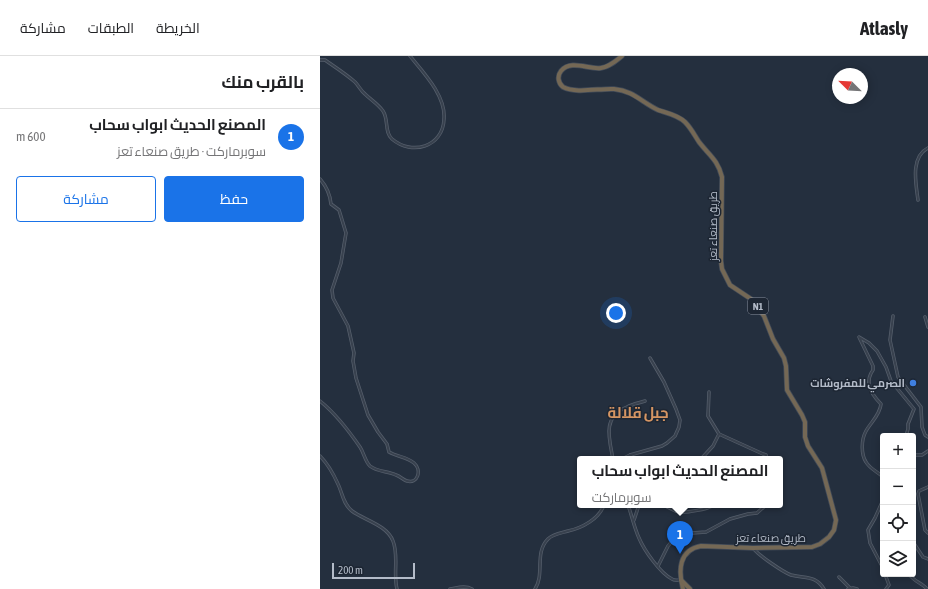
<!DOCTYPE html>
<html lang="ar">
<meta charset="utf-8">
<style>
:root{--surface:#fff;--page:#f2f2f2;--text:#202124;--muted:#757577;--line:#e0e0e0;--accent:#1a73e8}
body{margin:0;font-family:"Asap Condensed",Cairo,sans-serif;background:var(--page);color:var(--text);direction:rtl}
.controls{position:absolute;right:12px;bottom:12px;display:grid;overflow:hidden;border-radius:4px;box-shadow:0 2px 10px #0003}
.controls button{width:36px;height:36px;display:grid;place-items:center;padding:0;border:0;border-bottom:1px solid var(--line);background:var(--surface);color:var(--text);font:20px sans-serif}
.compass{position:absolute;left:512px;top:12px;width:36px;height:36px;border-radius:50%;background:var(--surface);box-shadow:0 2px 10px #0003;rotate:294deg}
.scale{position:absolute;left:12px;bottom:10px;width:83px;box-sizing:border-box;padding-left:4px;border:2px solid #b4bcc9;border-top:0;font-size:11px;line-height:14px;white-space:nowrap;color:#b4bcc9;-webkit-text-stroke:3px #1d2633;paint-order:stroke}
.you{position:absolute;left:296px;top:257px;width:14px;height:14px;margin:-10px;border:3px solid #fff;border-radius:50%;background:#1a73e8;box-shadow:0 0 0 6px #1a73e833}
.badge{display:grid;place-items:center;width:26px;height:26px;border-radius:50%;background:var(--accent);color:#fff;font-size:13px;font-weight:700}
.pin{position:absolute;translate:-50% -33px;filter:drop-shadow(0 1px 2px #0008)}
.pin::after{content:'';position:absolute;top:21px;width:14px;height:12px;background:inherit;clip-path:polygon(0 0,100% 0,50% 100%)}
.popup{position:absolute;left:257px;top:400px;width:206px;height:52px;box-sizing:border-box;display:grid;place-content:center;border-radius:4px;background:var(--surface);filter:drop-shadow(0 1px 3px #0005);font-size:13px;white-space:nowrap;color:var(--muted)}
.popup b{font-size:15px;color:var(--text)}
.popup::after{content:'';position:absolute;left:50%;top:100%;margin-left:-8px;border:8px solid transparent;border-top-color:var(--surface)}
.list{margin:0;padding:0;list-style:none}
h2{display:flex;justify-content:space-between;align-items:center;height:52px;margin:0;padding:0 16px;font-size:17px}
h2 small{font-size:13px;font-weight:400;color:var(--muted)}
.list li{display:grid;grid-template-columns:26px 1fr auto;gap:12px;align-items:center;box-sizing:border-box;height:56px;padding:0 16px;border-top:1px solid var(--line)}
.list b{display:block;font-size:15px;white-space:nowrap}
.list p{margin:0;font-size:13px;white-space:nowrap;color:var(--muted)}
.list em{font-size:13px;font-style:normal;color:var(--muted)}
.actions{display:flex;gap:8px;padding:12px 16px}
.actions a{flex:1;padding:9px 0;border:1px solid var(--accent);border-radius:4px;text-align:center;font-size:14px;color:var(--accent)}
.actions .main{background:var(--accent);color:#fff}
.icon{flex:none;width:22px;height:22px;fill:none;stroke:currentColor;stroke-width:2;stroke-linecap:round;stroke-linejoin:round}
.map{position:relative;flex:none;width:608px;height:533px;overflow:hidden;direction:ltr}
header{display:flex;align-items:center;gap:24px;box-sizing:border-box;height:56px;padding:0 20px;background:var(--surface);border-bottom:1px solid var(--line)}
header strong{font-size:19px}
nav{display:flex;gap:22px;margin-inline-start:auto;font-size:14px}
main{display:flex}
aside{flex:1;background:var(--surface)}
.map>svg:first-child{display:block}
</style>
<header>
<strong>Atlasly</strong>
<nav><a>الخريطة</a><a>الطبقات</a><a>مشاركة</a></nav>
</header>
<main>
<div class="map">
<svg width="608" height="533" viewBox="0 0 608 533">
<rect width="100%" height="100%" fill="#242f3e"/>
<g fill="none" stroke-linecap="round" stroke-linejoin="round">
<defs>
<g id="street">
<path d="M0,4H5C15,11 26,18 35,26C39,30 41,35 45,38C51,44 58,48 63,55C69,64 64,76 72,83C92,100 123,91 124,63C126,40 104,17 90,0"/>
<path d="M0,123C7,131 10,138 11,148L19,154L26,177L21,207L12,234L13,242L28,270L34,297L33,305L36,322L48,359L58,376L67,388L69,396C78,401 87,401 94,407C102,414 98,428 87,425C83,424 80,420 76,419C68,415 57,416 50,410C45,405 44,397 40,391C29,375 15,357 0,345"/>
<path d="M598,144C596,128 590,101 608,92"/>
<polyline points="573,260 570,284 578,321 601,351 602,371 605,379 608,381"/>
<polyline points="605,261 608,271"/>
<polyline points="389,336 388,360 399,378 443,398 446,399 447,403"/>
<polyline points="310,399 315,403"/>
<polyline points="593,399 602,399 608,395"/>
<path d="M0,400C8,408 13,417 18,428C22,436 23,448 32,455C44,464 67,469 73,485C79,500 73,517 77,533"/>
<path d="M293,403C289,382 282,361 307,351C313,348 319,347 325,345"/>
<polyline points="302,403 310,399 342,390 347,387 355,380 359,371 360,364 356,353 344,326 330,302"/>
<polyline points="381,403 393,390 399,378"/>
<path d="M563,421C558,416 550,413 546,406C541,398 541,384 546,375C551,366 560,359 561,348C551,338 544,326 553,314V310L539,281L549,287L557,295L566,311L571,325L594,353L588,368V373L586,380"/>
<polyline points="608,431 599,435 598,438 605,474 608,477"/>
<polyline points="563,444 555,462 548,474 550,487 563,512"/>
<path d="M308,449C312,460 314,471 319,482C324,494 340,517 352,523C354,525 358,524 361,524"/>
<path d="M344,449C349,452 354,455 359,456C366,457 389,453 394,449"/>
<polyline points="356,455 363,449"/>
<polyline points="314,464 319,449"/>
<polyline points="593,486 603,501 608,503"/>
<path d="M433,492C438,499 463,516 471,519C486,523 495,519 504,533"/>
<polyline points="338,510 348,490 358,478 386,476 410,463 428,458 437,457 446,449"/>
<polyline points="565,518 569,529 566,533"/>
<path d="M589,518C593,525 602,527 607,533"/>
<polyline points="519,521 530,532"/>
<path d="M130,533C137,532 145,529 152,533"/>
<path d="M215,533C225,518 214,497 228,483C233,478 241,477 248,475C262,472 279,463 284,449"/>
<polyline points="528,533 533,532 537,533"/>
</g>
<g id="highway">
<path d="M302,0C296,5 289,11 281,12C269,14 251,3 241,15C237,20 238,27 243,31C256,38 280,32 294,33C314,35 321,46 338,54C347,57 358,59 365,66C371,72 375,80 379,86C389,99 398,104 402,121L401,205L402,213L410,229L431,243L444,260L453,283L464,302L466,310L467,334L482,359L485,366V381L488,390L502,412L516,464L514,474L509,481L500,488L492,491L433,492L381,490C359,494 358,514 363,533"/>
<polyline points="361,524 370,533"/>
</g>
</defs>
<use href="#street" stroke="#565f6c" stroke-width="3.5"/>
<use href="#highway" stroke="#434c59" stroke-width="5.5"/>
<use href="#street" stroke="#38414e" stroke-width="2"/>
<use href="#highway" stroke="#746855" stroke-width="4"/>
</g>
<circle fill="#3f7fe0" stroke="#1d2633" stroke-width="1.5" cx="593" cy="327" r="4"/>
<g text-anchor="middle" stroke-width="3" stroke-linejoin="round" paint-order="stroke">
<rect fill="#1d2633" stroke="#878f9c" stroke-width="1" x="428" y="242" width="20" height="16" rx="3"/>
<g font-size="10" font-weight="bold" fill="#b4bcc9">
<text x="438" y="254">N1</text>
</g>
<g font-size="11" fill="#b4bcc9" stroke="#1d2633">
<text transform="translate(393 170) rotate(-90)" y="4">طريق صنعاء تعز</text>
<text x="451" y="486">طريق صنعاء تعز</text>
</g>
<g font-size="11" font-weight="bold" fill="#b4bcc9" stroke="#1d2633" text-anchor="end">
<text x="585" y="331">الصرمي للمفروشات</text>
</g>
<g font-size="15" font-weight="bold" fill="#d59563" stroke="#1d2633">
<text x="318" y="362">جبل قلالة</text>
</g>
</g>
</svg>
<div class="controls">
<button>+</button>
<button>−</button>
<button><svg class="icon" aria-label="locate" viewBox="0 0 24 24"><circle cx="12" cy="12" r="6"/><path d="M12 2v4M12 18v4M2 12h4M18 12h4"/></svg></button>
<button><svg class="icon" aria-label="layers" viewBox="0 0 24 24"><path d="M12 4l9 5-9 5-9-5zM3 14l9 5 9-5"/></svg></button>
</div>
<svg class="compass" viewBox="-18 -18 36 36"><path d="M0-13l5 13h-10z" fill="#e53935"/><path d="M0 13l5-13h-10z" fill="#757577"/></svg>
<div class="scale">200 m</div>
<div class="you"></div>
<div class="pin badge" style="left:360px;top:498px">1</div>
<div class="popup"><b>المصنع الحديث ابواب سحاب</b>سوبرماركت</div>
</div>
<aside>
<h2>بالقرب منك<small></small></h2>
<ul class="list">
<li><span class="badge">1</span><div><b>المصنع الحديث ابواب سحاب</b><p>سوبرماركت · طريق صنعاء تعز</p></div><em>600 m</em></li>
</ul>
<div class="actions"><a class="main">حفظ</a><a>مشاركة</a></div>
</aside>
</main>
